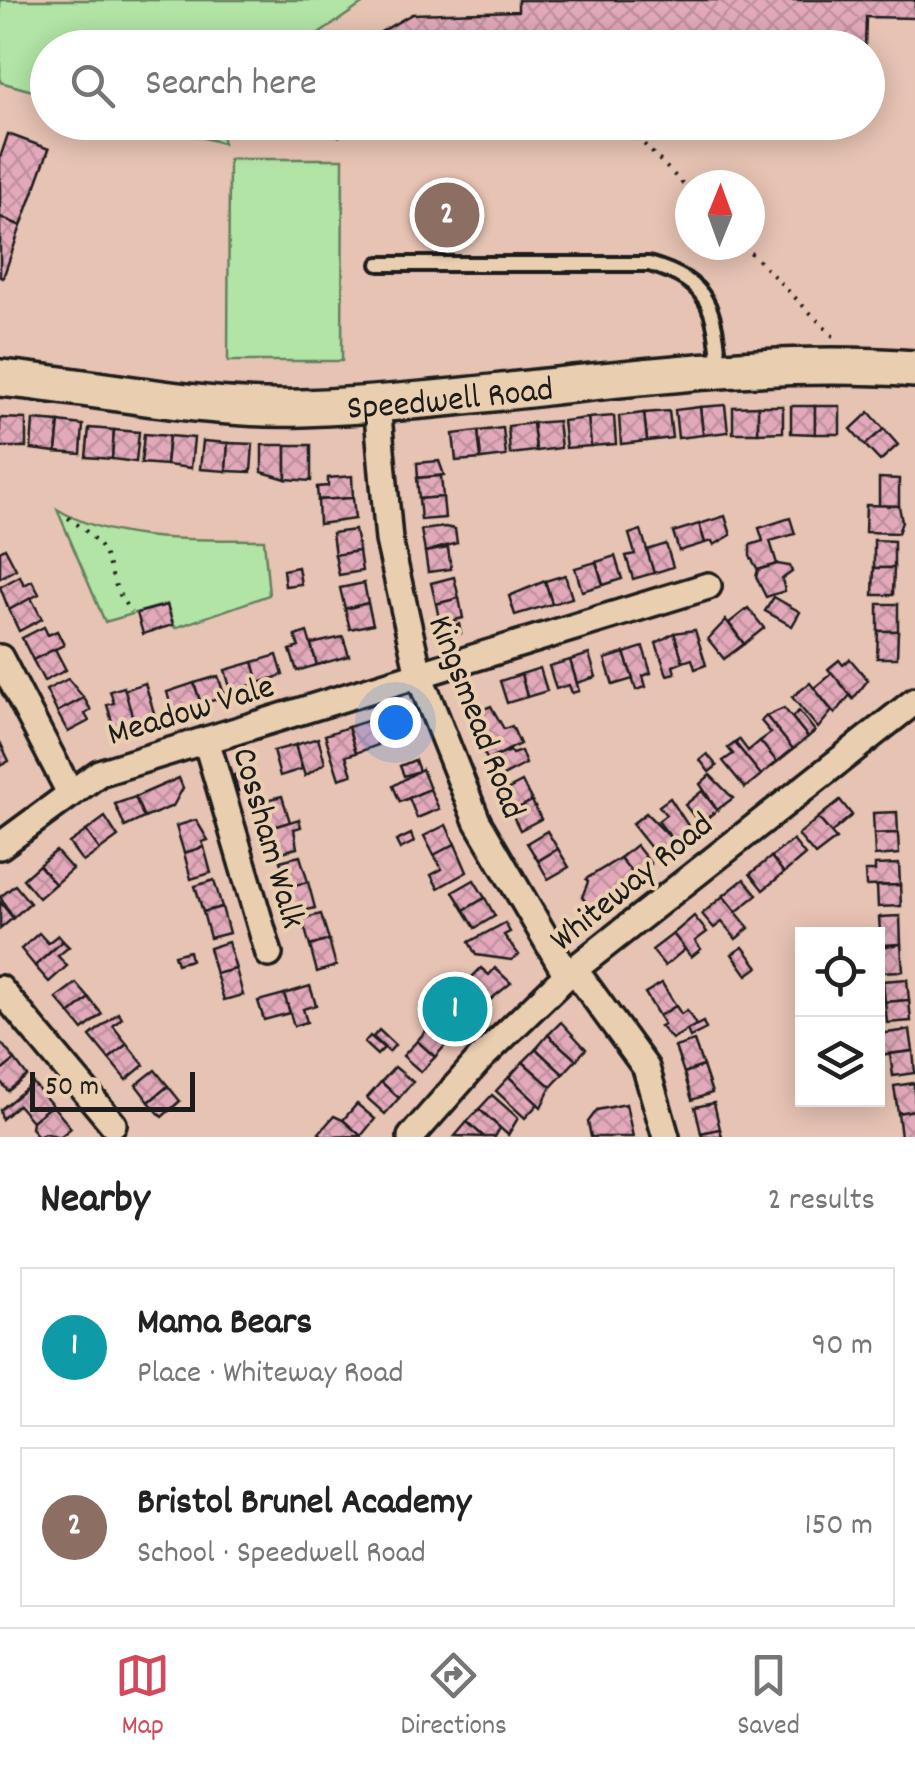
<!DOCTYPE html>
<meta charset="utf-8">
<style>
:root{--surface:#fff;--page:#f6f6f6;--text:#222;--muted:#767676;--line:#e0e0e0;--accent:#d1495b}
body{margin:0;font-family:Dekko,sans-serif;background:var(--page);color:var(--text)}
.controls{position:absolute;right:30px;bottom:30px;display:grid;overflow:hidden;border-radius:0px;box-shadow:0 5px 25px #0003}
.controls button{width:90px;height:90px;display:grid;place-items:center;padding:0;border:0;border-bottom:2px solid var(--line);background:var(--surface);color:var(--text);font:50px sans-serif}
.compass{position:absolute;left:675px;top:170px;width:90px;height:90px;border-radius:50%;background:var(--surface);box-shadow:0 5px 25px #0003;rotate:1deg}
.scale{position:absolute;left:30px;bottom:25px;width:165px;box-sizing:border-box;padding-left:10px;border:5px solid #1c1c1c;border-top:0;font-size:28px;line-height:35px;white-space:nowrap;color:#1c1c1c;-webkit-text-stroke:8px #e9ceb0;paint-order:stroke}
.you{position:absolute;left:395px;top:722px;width:35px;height:35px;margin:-25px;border:8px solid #fff;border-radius:50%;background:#1a73e8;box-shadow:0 0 0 15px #1a73e833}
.badge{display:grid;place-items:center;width:65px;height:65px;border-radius:50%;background:var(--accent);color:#fff;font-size:32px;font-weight:700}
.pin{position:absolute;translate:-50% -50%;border:5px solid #fff;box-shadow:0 2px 10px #0006}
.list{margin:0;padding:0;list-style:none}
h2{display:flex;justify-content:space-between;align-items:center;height:130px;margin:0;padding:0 40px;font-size:42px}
h2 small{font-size:32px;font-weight:400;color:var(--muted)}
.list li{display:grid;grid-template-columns:65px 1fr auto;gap:30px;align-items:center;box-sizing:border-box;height:160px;margin:0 20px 20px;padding:0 20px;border:2px solid var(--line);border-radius:0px}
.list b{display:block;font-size:38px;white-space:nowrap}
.list p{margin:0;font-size:32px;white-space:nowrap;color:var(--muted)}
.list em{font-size:32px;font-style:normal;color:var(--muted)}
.icon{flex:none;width:55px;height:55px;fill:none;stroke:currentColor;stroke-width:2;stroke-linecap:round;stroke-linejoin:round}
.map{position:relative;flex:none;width:915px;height:1137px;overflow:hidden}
.search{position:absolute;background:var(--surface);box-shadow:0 5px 25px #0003;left:30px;right:30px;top:30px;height:110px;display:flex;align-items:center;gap:25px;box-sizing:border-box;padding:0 35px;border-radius:55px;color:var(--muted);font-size:38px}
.sheet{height:490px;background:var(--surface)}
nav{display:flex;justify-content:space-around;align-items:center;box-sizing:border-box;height:140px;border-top:2px solid var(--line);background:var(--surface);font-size:28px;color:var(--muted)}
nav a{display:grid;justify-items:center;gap:5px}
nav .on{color:var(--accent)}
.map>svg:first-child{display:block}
</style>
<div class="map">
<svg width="915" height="1137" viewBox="0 0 915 1137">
<defs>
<pattern id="building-cross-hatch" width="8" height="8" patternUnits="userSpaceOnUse" patternTransform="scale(2.5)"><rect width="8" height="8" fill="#e2a9ba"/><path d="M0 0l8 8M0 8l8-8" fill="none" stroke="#c1919f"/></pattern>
</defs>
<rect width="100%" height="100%" fill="#e7c3b3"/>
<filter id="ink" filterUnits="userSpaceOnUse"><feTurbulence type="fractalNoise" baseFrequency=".01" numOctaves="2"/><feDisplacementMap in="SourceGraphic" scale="20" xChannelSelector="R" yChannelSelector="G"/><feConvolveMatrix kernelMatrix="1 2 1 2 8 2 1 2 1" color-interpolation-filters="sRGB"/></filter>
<g filter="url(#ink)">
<g fill="#b1e4a5" stroke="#668060" stroke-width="2.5">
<polygon points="0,0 368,0 300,47 48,48 47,95 0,82"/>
<polygon points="149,123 221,123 223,143"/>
<polygon points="229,159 343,159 342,361 228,361"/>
<path d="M57,509C114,544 198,539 264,540L269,595L175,628L167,604L105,622Z"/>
</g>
<g fill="url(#building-cross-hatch)" stroke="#1c1c1c" stroke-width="2.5">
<polygon points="518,0 915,0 915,18 866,17 865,48 353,48 412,14 518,11"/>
<polygon points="331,122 361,122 339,136"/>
<polygon points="8,134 49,149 21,226 0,217 0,158"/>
<polygon points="0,217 21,226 3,278 0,277"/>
<polygon points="725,405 728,432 703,435 700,407"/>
<polygon points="758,406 783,406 783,432 758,433"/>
<polygon points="758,406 758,433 733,433 733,407"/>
<polygon points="791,406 815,406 815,434 791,433"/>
<rect x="815" y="406" width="25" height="28"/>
<polygon points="700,407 703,435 678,438 675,410"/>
<polygon points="669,411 672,438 647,441 644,413"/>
<polygon points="869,412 884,429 865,445 851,429"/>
<polygon points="644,413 647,441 621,444 619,416"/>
<polygon points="614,416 616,444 591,446 588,418"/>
<polygon points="0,418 26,419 26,447 0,447"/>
<polygon points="588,418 591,446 566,448 563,421"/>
<polygon points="33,420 59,422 56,452 31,449"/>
<polygon points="558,421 561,448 536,451 533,423"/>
<polygon points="59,422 83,425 81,454 56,452"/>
<polygon points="533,423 536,451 510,454 508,426"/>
<polygon points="89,428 114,430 112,459 86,457"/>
<polygon points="503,428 506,456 481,459 478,431"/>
<polygon points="884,429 898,445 880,461 865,445"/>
<polygon points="114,430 139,432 136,462 112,459"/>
<polygon points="478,431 481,459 456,461 453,434"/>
<polygon points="144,434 169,436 166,465 141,463"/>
<polygon points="169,436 194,438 191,468 166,465"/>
<polygon points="203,441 228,443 226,471 200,469"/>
<polygon points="228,443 253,444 251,472 226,471"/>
<polygon points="262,445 286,445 286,479 262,472"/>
<polygon points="286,445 311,445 311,481 286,479"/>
<polygon points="439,461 444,475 418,478 417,463"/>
<polygon points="352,476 353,498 318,500 317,487 328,486 328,478"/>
<polygon points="441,476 443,497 419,499 417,478"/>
<polygon points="879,478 899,479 899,506 879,506"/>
<polygon points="443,497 445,518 421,520 419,499"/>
<polygon points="353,498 355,519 319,524 318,500"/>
<polygon points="866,505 899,506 902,522 898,533 865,532"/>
<polygon points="725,516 731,535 714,545 712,541 705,543 699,524"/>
<polygon points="790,518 795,534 770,541 777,564 758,570 750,556 750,545 763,541 759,528"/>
<polygon points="699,524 705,543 679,551 673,532"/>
<polygon points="445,527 455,529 457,543 425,552 421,530"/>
<polygon points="355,530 359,551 335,555 332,533"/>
<polygon points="641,530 654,573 633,579 626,556 635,554 629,534"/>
<polygon points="874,540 894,541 894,568 874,568"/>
<polygon points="666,544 673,567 654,573 647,550"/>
<polygon points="5,548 16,569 0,578 0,551"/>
<polygon points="448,548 451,569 428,572 425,552"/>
<polygon points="359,551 362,571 339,575 335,555"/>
<polygon points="615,556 622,579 603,585 596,562"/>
<polygon points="596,562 603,585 582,591 575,568"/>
<polygon points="777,564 790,566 792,572 782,579 785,591 766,597 756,577 758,570"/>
<polygon points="298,567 301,584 285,586 283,570"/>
<polygon points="874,568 894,568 893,595 873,595"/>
<polygon points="565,575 572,598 552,604 545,581"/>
<polygon points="20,576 24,585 32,581 39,594 9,610 0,587"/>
<polygon points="454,577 459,598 436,604 431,583"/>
<polygon points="545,581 552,604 515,615 509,596"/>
<polygon points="364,583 368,603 345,609 340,588"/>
<polygon points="774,597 800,612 792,626 765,611"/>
<polygon points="31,598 42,619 19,631 9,610"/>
<polygon points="459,598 463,618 440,624 436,604"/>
<polygon points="368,603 373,624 350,629 345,609"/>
<rect x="878" y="604" width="20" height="27"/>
<polygon points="167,605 173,625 143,634 137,613"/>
<polygon points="748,608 764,628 744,644 729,623"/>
<polygon points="726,620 744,644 724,659 708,639"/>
<polygon points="459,624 461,633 445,637 443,628"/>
<polygon points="44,627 48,635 57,631 64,645 33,660 22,638"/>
<polygon points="695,630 706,665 695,669 692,659 683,662 674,633"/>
<polygon points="878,631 898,631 897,658 877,658"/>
<polygon points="307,632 317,665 297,671 290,650 299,647 295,636"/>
<polygon points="674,633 683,662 673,666 675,673 667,675 656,643"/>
<polygon points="343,637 349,656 317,665 311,644"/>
<polygon points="643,647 651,673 643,676 646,687 636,690 624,653"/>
<polygon points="55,649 66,670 44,681 33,660"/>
<polygon points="624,653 633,679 613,685 605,659"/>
<polygon points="589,654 596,677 577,683 570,660"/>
<polygon points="277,655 283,675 259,683 253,662"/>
<polygon points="850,659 868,680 853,699 828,669 839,660 843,665"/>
<polygon points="570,660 579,691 572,693 569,685 556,689 549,666"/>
<polygon points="253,662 259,683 231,691 225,670"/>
<polygon points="540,668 547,691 527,697 521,674"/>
<polygon points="832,673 850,695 835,714 814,688"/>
<polygon points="521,674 527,697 507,703 500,681"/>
<polygon points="218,676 225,697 201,704 194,683"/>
<polygon points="68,679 84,698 57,712 46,690"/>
<polygon points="145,683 155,716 134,723 124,690"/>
<polygon points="194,683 201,704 173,713 167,692"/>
<polygon points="810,683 832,711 818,728 792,697"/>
<polygon points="124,687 134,723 114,728 107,705 114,703 110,691"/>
<polygon points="84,698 91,710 85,714 89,721 68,732 57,712"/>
<polygon points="491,706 504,729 512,726 520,744 488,760 476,742 482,739 471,714"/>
<polygon points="784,708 808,737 793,749 766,716"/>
<polygon points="799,711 815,731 808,737 792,717"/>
<polygon points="766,716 793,749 777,762 760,741 771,733 761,721"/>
<polygon points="370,720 378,745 356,753 348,727"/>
<polygon points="348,727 356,753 346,756 352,775 339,779 325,735"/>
<polygon points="318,738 325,763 305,776 295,745"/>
<polygon points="739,739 748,751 760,741 777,762 761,775 735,743"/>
<polygon points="0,742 9,761 0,766"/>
<polygon points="735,743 761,775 745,788 723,761 733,754 728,748"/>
<polygon points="295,745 302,769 280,776 273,751"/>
<polygon points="510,751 512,754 521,751 526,764 497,779 488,760"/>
<polygon points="707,754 717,766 709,772 700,760"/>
<polygon points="415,760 419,771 404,776 400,766"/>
<polygon points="422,769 430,789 400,802 393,786"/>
<polygon points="241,773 245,789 238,791 234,775"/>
<polygon points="710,775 733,798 717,810 700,784"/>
<polygon points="179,778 183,788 173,806 144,818 135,797"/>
<polygon points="522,782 532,801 511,812 501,793"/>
<polygon points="430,789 439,809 417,818 409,798"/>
<polygon points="702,791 717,810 700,824 685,805"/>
<polygon points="282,796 290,822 270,828 262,801"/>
<polygon points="135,797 144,818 125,827 115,804"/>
<polygon points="670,798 689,827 673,840 658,821 666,815 659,806"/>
<polygon points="840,800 852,815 831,833 818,818"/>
<polygon points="532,801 541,819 520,830 511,812"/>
<polygon points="897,812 898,833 874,834 873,813"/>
<polygon points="646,813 673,840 655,853 632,824"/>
<polygon points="105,817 118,837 100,850 86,831"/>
<polygon points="818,818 836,839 815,855 798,835"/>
<polygon points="299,819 301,827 294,829 297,848 278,853 270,828"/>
<polygon points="196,820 208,840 202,842 204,847 184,853 176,826"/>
<polygon points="446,825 455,844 434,855 424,836"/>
<polygon points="86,831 100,850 83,862 69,843"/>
<polygon points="547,831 558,849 538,861 527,843"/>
<polygon points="898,833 899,854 875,856 874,834"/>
<polygon points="411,834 414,842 400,849 396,841"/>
<polygon points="793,840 805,855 784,873 771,857"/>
<polygon points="455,844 467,872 438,888 431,875 442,869 434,855"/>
<polygon points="636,845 651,864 635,876 620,858"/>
<polygon points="204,847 211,873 191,879 184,853"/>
<polygon points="558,849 569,867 548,879 538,861"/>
<polygon points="56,851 72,869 55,884 39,865"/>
<polygon points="300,856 308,882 288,887 280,861"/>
<polygon points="771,857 784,873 763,890 750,874"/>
<polygon points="620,858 635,876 593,911 582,897 588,882 586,879"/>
<polygon points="899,864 900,885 866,886 865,871 875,871 875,865"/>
<polygon points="39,865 55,884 39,898 23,879"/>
<polygon points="744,879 757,895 736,912 723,896"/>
<polygon points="214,880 222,907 203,912 195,886"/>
<polygon points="474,880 485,898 464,910 453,892"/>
<polygon points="308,882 315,908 295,913 288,887"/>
<polygon points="15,885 30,903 13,918 0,897"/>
<polygon points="900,885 901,906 878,907 877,886"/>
<polygon points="723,896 749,928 736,939 722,922 714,928 702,914"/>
<polygon points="485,898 495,916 475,928 464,910"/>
<polygon points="0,902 13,918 0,929"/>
<polygon points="222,907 229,933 210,938 203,912"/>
<polygon points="321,914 329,940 310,946 302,919"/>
<polygon points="694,916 707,932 695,941 701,949 691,957 673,934"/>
<polygon points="900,916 901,944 881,945 879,917"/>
<polygon points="505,923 510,932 504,935 519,955 511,960 476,955 469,942"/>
<polygon points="39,933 48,943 58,935 63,941 35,966 21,949"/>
<polygon points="673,934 685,949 665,966 652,950"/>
<polygon points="329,940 336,966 317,972 310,946"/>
<polygon points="63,941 69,947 58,956 67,966 49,982 35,966"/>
<polygon points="228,942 236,969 216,974 209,948"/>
<polygon points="901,944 903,971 878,972 878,947"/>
<polygon points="743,947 758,967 747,975 732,954"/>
<polygon points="189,951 191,960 177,964 174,955"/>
<polygon points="481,968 489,975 495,968 511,983 490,1000 469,980"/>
<polygon points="236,969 243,995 224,1000 216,974"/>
<polygon points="907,979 909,1000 885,1002 883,981"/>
<polygon points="458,980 484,1003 455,1035 426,1014"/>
<polygon points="76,983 89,998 70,1014 56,998"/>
<polygon points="662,983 676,1006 659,1016 645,993"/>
<polygon points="310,986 316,1005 303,1009 307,1022 294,1026 284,994"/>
<polygon points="284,994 290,1013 264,1020 258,1001"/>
<polygon points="89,998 102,1014 83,1030 70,1014"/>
<polygon points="909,1000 911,1021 887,1023 885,1002"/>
<polygon points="676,1006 681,1014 687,1010 696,1025 672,1039 660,1026 664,1024 659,1016"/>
<polygon points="118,1013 122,1018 113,1026 127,1044 109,1059 90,1036"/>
<polygon points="561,1022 586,1049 576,1060 548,1035"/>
<polygon points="703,1022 706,1029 690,1037 687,1030"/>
<polygon points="431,1025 449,1041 435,1057 417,1041"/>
<polygon points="379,1030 395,1045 389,1052 373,1037"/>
<polygon points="910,1030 913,1051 878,1055 878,1034"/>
<polygon points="548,1035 576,1060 563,1074 536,1049"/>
<polygon points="370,1036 384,1048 377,1055 364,1043"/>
<polygon points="417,1041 435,1057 421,1072 403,1056"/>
<polygon points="694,1041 703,1066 684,1073 675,1047"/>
<polygon points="2,1044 15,1060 0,1072 0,1046"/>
<polygon points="127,1044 144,1065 126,1080 109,1059"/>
<polygon points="536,1049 563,1074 551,1087 523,1062"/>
<polygon points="913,1051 915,1073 893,1076 890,1054"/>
<polygon points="15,1060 27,1076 8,1091 0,1081 0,1072"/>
<polygon points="523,1062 551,1087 541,1107 509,1077"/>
<polygon points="703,1066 712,1093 692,1100 684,1073"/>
<polygon points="395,1067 413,1082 399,1098 381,1082"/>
<polygon points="155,1070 168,1086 149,1102 136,1085"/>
<polygon points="509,1077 538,1104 525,1118 496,1091"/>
<polygon points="381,1082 399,1098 385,1114 367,1098"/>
<polygon points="33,1083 52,1105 32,1121 18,1105 2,1119 0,1110"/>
<polygon points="914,1083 915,1110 898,1113 894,1086"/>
<polygon points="168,1086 180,1101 162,1117 149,1102"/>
<polygon points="492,1095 518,1118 508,1135 479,1109"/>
<polygon points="714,1103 720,1129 701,1133 695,1107"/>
<polygon points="357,1104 375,1119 361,1136 343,1120"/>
<polygon points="626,1104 633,1137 591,1137 588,1122 597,1110"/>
<polygon points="52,1105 71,1128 60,1137 44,1133 39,1137 31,1128 32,1121"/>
<polygon points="479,1109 500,1128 495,1137 484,1137 467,1122"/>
<polygon points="915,1110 915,1137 901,1137 898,1113"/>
<polygon points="334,1116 343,1120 361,1136 324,1137 319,1133"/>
<polygon points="467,1122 484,1137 455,1136"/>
<polygon points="720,1129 722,1137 702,1137 701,1133"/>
</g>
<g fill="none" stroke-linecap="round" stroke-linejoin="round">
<defs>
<path id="lane" d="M379,264H649C711,282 714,308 720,367"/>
<g id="street">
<polyline points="377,404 389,540 419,675 477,821 567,975"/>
<polyline points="0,658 69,791"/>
<polyline points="206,740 269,954"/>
<polyline points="0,846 99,773 708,586"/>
<polyline points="574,969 646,1068 666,1137"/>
<polyline points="0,989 113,1124"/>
<polyline points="411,1137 481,1058 567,975 915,701"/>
</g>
<g id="secondary">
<path id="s1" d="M0,378C100,387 201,411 302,408C506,401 710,354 915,369"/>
</g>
</defs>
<use href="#lane" stroke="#1c1c1c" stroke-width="20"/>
<use href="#street" stroke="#1c1c1c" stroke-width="32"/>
<use href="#secondary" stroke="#1c1c1c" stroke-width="42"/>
<g stroke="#1c1c1c" stroke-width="4" stroke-dasharray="2.5 8" stroke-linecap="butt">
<polyline points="622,122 690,191"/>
<polyline points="743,245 835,338"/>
<path d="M68,518C122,553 99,570 131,612"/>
</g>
<use href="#lane" stroke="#e9ceb0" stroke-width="12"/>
<use href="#street" stroke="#e9ceb0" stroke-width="25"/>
<use href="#secondary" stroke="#e9ceb0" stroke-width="35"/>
</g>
</g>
<g text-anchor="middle" stroke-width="8" stroke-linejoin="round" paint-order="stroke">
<g font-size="35" fill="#1c1c1c" stroke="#e9ceb0">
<text dy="12" stroke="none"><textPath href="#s1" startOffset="452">Speedwell Road</textPath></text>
<text transform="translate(190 708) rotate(-17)" y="12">Meadow Vale</text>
<text transform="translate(479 716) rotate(69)" y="12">Kingsmead Road</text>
<text transform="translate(271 837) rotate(74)" y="12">Cossham Walk</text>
<text transform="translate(630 880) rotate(-39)" y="12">Whiteway Road</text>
</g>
</g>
</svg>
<div class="controls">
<button><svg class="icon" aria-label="locate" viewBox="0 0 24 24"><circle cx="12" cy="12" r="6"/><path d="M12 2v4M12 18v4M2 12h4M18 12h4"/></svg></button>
<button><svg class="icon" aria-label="layers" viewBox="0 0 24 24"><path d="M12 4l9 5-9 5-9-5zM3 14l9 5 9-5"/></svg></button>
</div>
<svg class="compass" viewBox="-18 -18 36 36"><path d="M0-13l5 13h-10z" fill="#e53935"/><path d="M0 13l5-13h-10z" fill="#767676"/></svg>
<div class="scale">50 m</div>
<div class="you"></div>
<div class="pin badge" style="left:455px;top:1009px;background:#0f9aa8">1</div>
<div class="pin badge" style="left:447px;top:215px;background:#8d6e63">2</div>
<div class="search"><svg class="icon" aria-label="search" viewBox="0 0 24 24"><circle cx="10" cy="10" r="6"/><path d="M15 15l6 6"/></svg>Search here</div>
</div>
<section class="sheet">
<h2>Nearby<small>2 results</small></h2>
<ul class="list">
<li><span class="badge" style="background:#0f9aa8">1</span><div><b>Mama Bears</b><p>Place · Whiteway Road</p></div><em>90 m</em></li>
<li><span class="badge" style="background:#8d6e63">2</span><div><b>Bristol Brunel Academy</b><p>School · Speedwell Road</p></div><em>150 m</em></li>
</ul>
</section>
<nav>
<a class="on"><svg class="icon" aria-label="map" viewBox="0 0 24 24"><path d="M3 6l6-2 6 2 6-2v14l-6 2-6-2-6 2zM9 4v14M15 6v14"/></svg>Map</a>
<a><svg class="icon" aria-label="directions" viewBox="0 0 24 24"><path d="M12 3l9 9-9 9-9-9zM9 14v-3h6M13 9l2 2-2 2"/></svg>Directions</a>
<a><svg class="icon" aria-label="saved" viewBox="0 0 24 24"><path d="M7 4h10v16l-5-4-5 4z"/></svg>Saved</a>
</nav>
